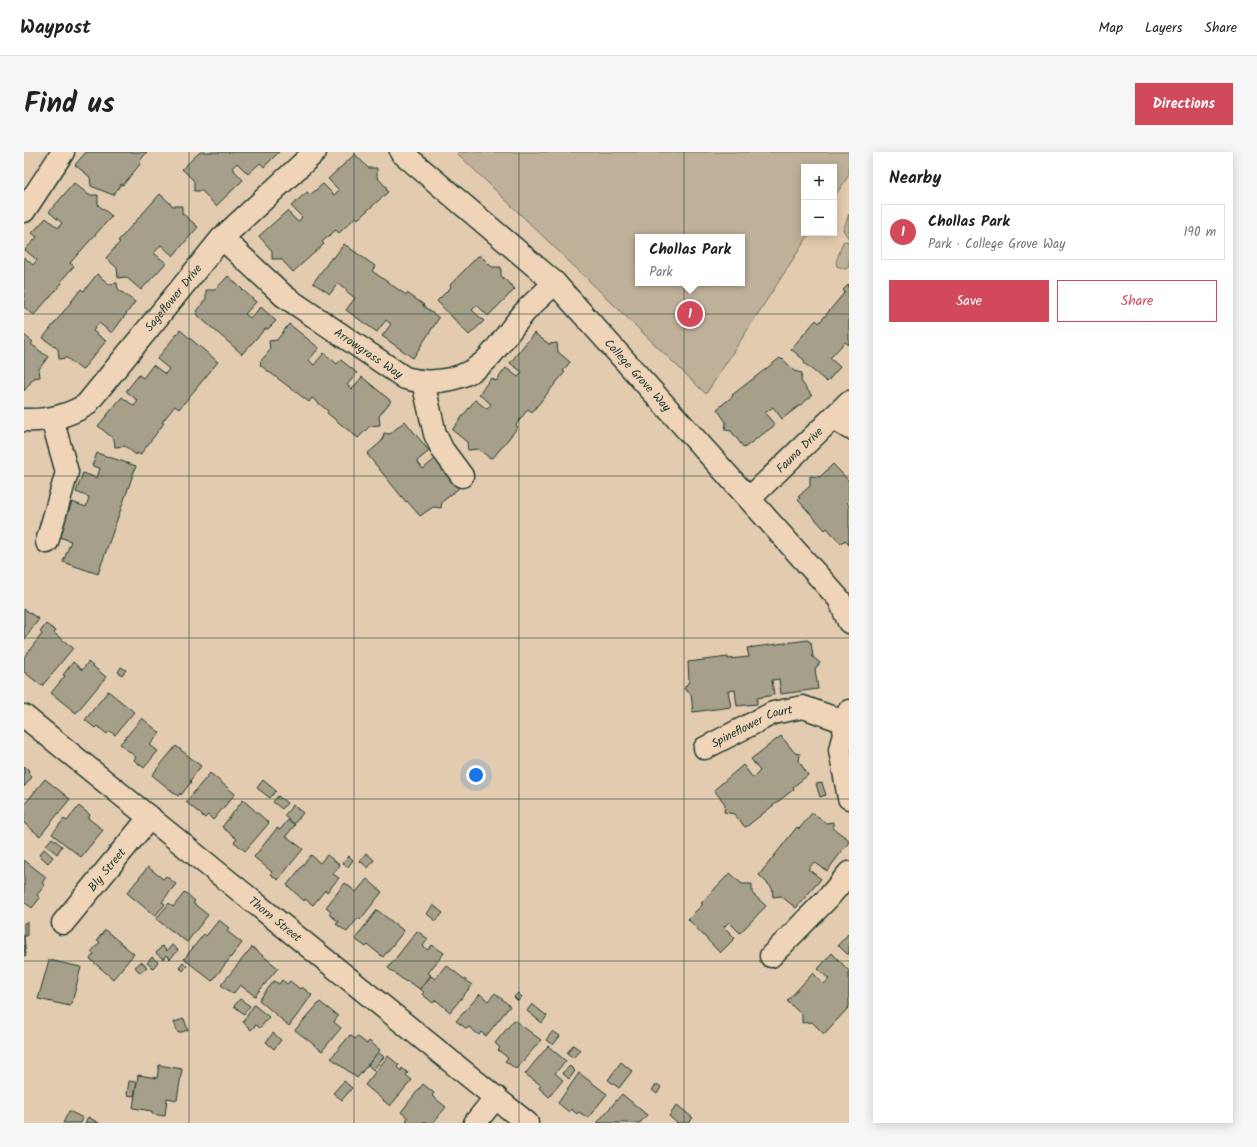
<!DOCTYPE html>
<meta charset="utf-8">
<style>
:root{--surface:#fff;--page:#f6f6f6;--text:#202124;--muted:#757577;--line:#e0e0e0;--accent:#d1495b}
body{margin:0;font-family:Kalam,sans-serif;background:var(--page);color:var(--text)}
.controls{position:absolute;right:12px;top:12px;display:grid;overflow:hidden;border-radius:0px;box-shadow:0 2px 10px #0003}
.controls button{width:36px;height:36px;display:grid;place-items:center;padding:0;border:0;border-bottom:1px solid var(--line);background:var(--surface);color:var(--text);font:20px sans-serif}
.you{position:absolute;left:452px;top:623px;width:14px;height:14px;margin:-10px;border:3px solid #fff;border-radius:50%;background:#1a73e8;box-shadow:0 0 0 6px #1a73e833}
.badge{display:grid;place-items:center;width:26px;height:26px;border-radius:50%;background:var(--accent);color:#fff;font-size:13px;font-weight:700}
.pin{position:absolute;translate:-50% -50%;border:2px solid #fff;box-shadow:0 1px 4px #0006}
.popup{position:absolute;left:611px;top:82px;width:110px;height:52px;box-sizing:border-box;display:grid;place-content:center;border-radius:0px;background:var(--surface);filter:drop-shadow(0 1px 3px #0005);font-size:13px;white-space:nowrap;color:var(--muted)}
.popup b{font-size:15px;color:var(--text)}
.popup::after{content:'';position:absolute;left:50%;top:100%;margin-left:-8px;border:8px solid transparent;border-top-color:var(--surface)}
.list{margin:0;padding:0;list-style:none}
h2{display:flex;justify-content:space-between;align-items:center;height:52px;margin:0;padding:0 16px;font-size:17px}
h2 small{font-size:13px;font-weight:400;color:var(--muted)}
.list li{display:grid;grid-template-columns:26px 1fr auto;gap:12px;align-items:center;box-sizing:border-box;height:56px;margin:0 8px 8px;padding:0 8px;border:1px solid var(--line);border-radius:0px}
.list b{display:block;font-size:15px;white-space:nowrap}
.list p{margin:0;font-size:13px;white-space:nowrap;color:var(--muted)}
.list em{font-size:13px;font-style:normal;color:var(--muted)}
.actions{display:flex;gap:8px;padding:12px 16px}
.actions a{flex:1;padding:9px 0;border:1px solid var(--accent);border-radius:0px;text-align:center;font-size:14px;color:var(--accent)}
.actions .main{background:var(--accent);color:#fff}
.map{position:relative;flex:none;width:825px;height:971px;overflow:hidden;border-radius:0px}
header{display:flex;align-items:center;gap:24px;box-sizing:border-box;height:56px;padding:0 20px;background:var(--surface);border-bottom:1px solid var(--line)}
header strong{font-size:19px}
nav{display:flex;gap:22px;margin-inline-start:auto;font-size:14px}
.intro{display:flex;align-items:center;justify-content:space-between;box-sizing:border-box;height:96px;padding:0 24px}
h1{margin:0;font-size:28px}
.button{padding:10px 18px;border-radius:0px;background:var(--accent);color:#fff;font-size:14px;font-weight:700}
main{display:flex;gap:24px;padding:0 24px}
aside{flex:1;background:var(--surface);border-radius:0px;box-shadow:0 2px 10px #0003}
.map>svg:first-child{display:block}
</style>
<header>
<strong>Waypost</strong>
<nav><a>Map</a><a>Layers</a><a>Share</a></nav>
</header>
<div class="intro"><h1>Find us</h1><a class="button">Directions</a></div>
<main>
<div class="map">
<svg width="825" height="971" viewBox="0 0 825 971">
<rect width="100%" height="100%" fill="#e3cbaf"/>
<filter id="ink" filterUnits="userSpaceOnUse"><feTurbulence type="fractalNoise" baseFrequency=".025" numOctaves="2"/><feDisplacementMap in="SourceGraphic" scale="8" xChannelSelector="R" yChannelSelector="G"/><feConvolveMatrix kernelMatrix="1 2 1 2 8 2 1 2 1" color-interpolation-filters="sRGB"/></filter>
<g filter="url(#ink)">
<g fill="#bfb099" stroke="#6f7666" fill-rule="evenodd">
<path d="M434,0H825V23L810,45V15H780V81H786L682,242L434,2ZM614,85H718V131H614Z"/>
<polygon points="825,62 825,87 819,78"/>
<polygon points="823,89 825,90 825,115 821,117 813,114 812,110 819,90"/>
</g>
<g fill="#a69f89" stroke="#1f3d34">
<polygon points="62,0 123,0 115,10 117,11 99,33 97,32 89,43 67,34 66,25 51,13"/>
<polygon points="176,0 255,0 240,15 236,11 224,22 213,11 208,16 219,28 192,54 178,39 170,39 170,29 158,17"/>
<polygon points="331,2 344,16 353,16 353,25 363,36 362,38 364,40 334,67 332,65 315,81 312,78 298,90 300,92 269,120 257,107 248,107 248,99 235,84 263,59 274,70 278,65 267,54 283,40 286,43 299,32 310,43 315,38 304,27"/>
<polygon points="50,31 65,43 74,43 74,53 88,64 46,111 50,114 36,130 38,131 10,163 0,155 0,105 9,113 13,108 1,98 13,85 8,81 22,66 34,76 38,71 25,60"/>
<polygon points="136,42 149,54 158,54 158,61 174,75 149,104 137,93 130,101 142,111 117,138 102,125 94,126 93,116 82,106 96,90 94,89"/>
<polygon points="320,92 351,114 348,119 382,143 383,141 400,153 399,154 415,166 389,206 358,184 367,172 362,168 353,180 322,158 331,146 322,139 323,138 314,131 306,142 289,131 308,105 309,107"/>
<polygon points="454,104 457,104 468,115 477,115 477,124 491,137 464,164 453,153 448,158 460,169 445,183 413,149 427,135 426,133"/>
<polygon points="73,122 85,132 93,131 94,137 111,150 88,181 75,171 69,179 82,189 58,218 43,206 35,207 34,197 19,186 57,137 60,139"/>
<polygon points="204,124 232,150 221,162 226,166 237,155 252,169 244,177 241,177 218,202 172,162 173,160 172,159 182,147 182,138 191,138"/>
<polygon points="825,132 825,193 821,190 806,206 816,215 803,230 780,211 781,209 767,197 792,168 795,171 821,140 819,138"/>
<polygon points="265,172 295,196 285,208 290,213 300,201 313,212 317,208 333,221 323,233 328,237 338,225 367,249 355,264 356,273 346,274 334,286 303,261 304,259 288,246 285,250 236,213 237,211 236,210 246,198 245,189 253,188"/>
<polygon points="156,178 194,210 155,257 151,254 138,270 140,271 116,303 113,301 112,303 101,294 91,295 90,287 74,274 98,245 110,254 114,249 102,239 115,223 119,226 129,213 141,222 145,217 133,207"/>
<polygon points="510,181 525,192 533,191 534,200 546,210 539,219 541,220 508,260 504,257 492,273 494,275 469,306 467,305 466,306 454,297 444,298 443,290 428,278 451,248 463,257 467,252 455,242 467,226 472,229 482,216 494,225 498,220 486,211"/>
<polygon points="0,183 9,190 7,192 24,205 15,217 16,225 10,226 0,239"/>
<polygon points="756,206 758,208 759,207 770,219 778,221 777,229 788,244 758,267 749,255 741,261 751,273 720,296 707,279 701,278 702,270 693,257 709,244 708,243"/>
<polygon points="381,269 405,299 393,309 399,317 411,307 435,336 418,350 417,356 409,355 396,364 383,349 382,350 343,302 358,289 360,281 366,282"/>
<polygon points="73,301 112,314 74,422 39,410 47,389 35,385 48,350 62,355 65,345 52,340 59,321 73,326 76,316 68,314"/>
<polygon points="809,312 825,329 825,349 823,351 825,353 825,393 821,388 817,392 803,376 801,378 774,348 776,346 774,345 786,334 786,324 796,325"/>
<polygon points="0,457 15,467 0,488"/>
<polygon points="22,472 32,479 30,481 49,496 18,534 0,520 0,505 18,482 16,480"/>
<polygon points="784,488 785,490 787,490 789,505 796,511 791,517 794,537 757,542 755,527 748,528 750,543 733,546 733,552 713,554 711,538 704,539 707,555 669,560 667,542 660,537 665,529 664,510 704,505 704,507 725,505 723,496"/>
<polygon points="49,510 58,518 64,510 82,525 52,561 27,541 41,524 39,523"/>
<polygon points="97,515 102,518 98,523 94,520"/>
<polygon points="84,539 110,560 91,583 86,579 83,582 73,574 71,576 61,568"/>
<polygon points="118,566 136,581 126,593 134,599 120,616 110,608 112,605 96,592"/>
<polygon points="757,584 771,601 776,602 775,609 784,623 769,635 770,637 722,675 720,674 710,662 700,660 701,652 690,638 719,613 729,626 736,619 727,607"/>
<polygon points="152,594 177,614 166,629 167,630 157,643 156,641 154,644 128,623"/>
<polygon points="0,614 5,618 4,621 8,625 0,635"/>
<polygon points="186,621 211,642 189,668 184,663 181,666 162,650"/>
<polygon points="21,627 46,647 16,684 0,671 0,653"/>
<polygon points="239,628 252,639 246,646 233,636"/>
<polygon points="798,631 802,643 796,645 792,632"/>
<polygon points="254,644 263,651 258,657 249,650"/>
<polygon points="219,648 245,671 221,699 210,690 213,687 198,675"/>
<polygon points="269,653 279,661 270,672 260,664"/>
<polygon points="55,654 66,663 64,666 79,678 57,705 28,682 40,667 43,669"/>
<polygon points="788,661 802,671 809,670 809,676 825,688 825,690 803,719 790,710 784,717 797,727 772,756 757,744 749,745 748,736 735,723 773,675 775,677"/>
<polygon points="264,668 271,673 262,684 279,697 254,728 246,722 248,720 230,705 253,676 256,678"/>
<polygon points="28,686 38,694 33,702 22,693"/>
<polygon points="20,697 29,705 24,711 15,703"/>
<polygon points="342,701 350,708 344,716 336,709"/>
<polygon points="287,703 296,711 303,703 316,713 309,722 315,726 303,740 301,738 289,753 281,747 280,749 263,733"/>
<polygon points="325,704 329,708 324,715 319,711"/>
<polygon points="0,708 22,725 18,731 21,733 13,743 16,746 8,756 0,750"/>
<polygon points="124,715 139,727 142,724 152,732 138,750 141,752 131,764 103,741"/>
<polygon points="706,721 718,732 728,732 728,741 742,754 716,781 705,770 700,775 711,786 696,801 664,767 679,752 677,751"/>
<polygon points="343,727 358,740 336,768 334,766 323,780 312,772 315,770 305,762 307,759 302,755 321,731 332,740"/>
<polygon points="161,740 171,749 169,751 184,763 163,790 132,767 145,751 149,755"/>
<polygon points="409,753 419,761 412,769 403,762"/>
<polygon points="353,758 380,779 359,805 344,793 342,795 331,787"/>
<polygon points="195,768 205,776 203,779 218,791 188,829 160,807 180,782 182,784"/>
<polygon points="3,770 3,784 0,784 2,804 0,804 0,771"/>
<polygon points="81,778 110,802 89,827 66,807 70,802 67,800 76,790 73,788"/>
<polygon points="393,779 404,787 399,794 404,798 408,793 420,801 404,821 407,823 396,837 383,829 382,830 364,816"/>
<polygon points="825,781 825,802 823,802 814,793"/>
<polygon points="148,793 154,798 146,807 142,803 139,807 132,801 138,794 143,799"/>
<polygon points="228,795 254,816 231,844 216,833 209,842 197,833"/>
<polygon points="808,801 825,819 825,855 800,882 788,870 778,871 778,863 763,849 789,821 800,832 805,827 794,817"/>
<polygon points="128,805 134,810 129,816 123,811"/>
<polygon points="25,808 57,815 48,851 46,854 14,847"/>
<polygon points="117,810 123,815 116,821 111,815"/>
<polygon points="159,810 163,814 159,819 155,815"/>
<polygon points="422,813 448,833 426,860 412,848 409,851 398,842 400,840 396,837 407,824 411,827"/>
<polygon points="258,828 263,832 266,829 276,837 278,835 288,843 265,874 235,848 250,829 255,832"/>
<polygon points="471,841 486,854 462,884 457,880 455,883 445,875 443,877 432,869 456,842 464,849"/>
<polygon points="494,841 498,845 494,849 490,845"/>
<polygon points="216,847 226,854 220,862 210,854"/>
<polygon points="296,850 314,864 310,870 317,876 298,899 271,878"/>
<polygon points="508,852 523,864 518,871 503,859"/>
<polygon points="230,853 245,865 236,876 232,873 227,878 219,870"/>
<polygon points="160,867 164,878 154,881 150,870"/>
<polygon points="490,868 517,888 492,917 481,909 484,906 474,898 476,896 471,891"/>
<polygon points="529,879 536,884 529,893 522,888"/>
<polygon points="249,881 257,888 250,897 242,890"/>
<polygon points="326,883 331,887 333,884 343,892 345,889 356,898 333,926 307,906"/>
<polygon points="549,893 556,898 549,906 543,901"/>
<polygon points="524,894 542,909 531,921 539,928 525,945 515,936 517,933 501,922"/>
<polygon points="354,900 360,905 349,918 344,913"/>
<polygon points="364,904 375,913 373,915 377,919 378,916 384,921 382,923 388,928 366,954 341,933"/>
<polygon points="597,910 608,919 595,936 584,928"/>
<polygon points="135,913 158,917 153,948 143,946 141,964 128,962 128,959 109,956 114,923 133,926"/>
<polygon points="546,914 551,919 545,927 538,921"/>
<polygon points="555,921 583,942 564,966 555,960 553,962 547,957 545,960 534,951"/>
<polygon points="105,929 113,930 110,944 103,943"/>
<polygon points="320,929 328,936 318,948 309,941"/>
<polygon points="399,932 410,941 408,944 422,955 409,971 386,971 382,968 384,966 377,960"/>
<polygon points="633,932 637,935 633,942 628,938"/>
<polygon points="598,942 623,963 616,971 573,971"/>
<polygon points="653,953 669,966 664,971 653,971 645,964"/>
<polygon points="45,959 59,966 57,971 39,971"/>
<polygon points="64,965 75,971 61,971"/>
</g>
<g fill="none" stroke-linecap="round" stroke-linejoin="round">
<defs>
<g id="minor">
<path id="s1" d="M377,0L531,131L815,447L825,470"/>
<polyline points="0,59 39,0"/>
<path id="s2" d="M198,86L260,144L381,226C410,234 445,228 466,204C478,190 488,175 500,161C509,150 521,141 531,131"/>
<polyline points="399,230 411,282 418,297 438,324"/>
<polyline points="809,266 825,276"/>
<path id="s3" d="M0,268C23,269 42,265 62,253L198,86L291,0"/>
<path id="s4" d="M726,346L825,250"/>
<polyline points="23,390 43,320 28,267"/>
<polyline points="825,559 816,598 825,646"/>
<path id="s5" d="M0,564L503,971"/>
<path id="s6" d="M681,596L749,561L779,555L821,570"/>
<path id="s7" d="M39,771L126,665"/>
<polyline points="747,804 804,746 825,721"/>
<polyline points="451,971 472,945"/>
</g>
</defs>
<use href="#minor" stroke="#1f3d34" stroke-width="25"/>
<use href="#minor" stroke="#f0d4b7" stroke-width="22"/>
</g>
</g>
<path fill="none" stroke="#1f3d34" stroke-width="1" stroke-opacity="0.55" d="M165,0V971M330,0V971M495,0V971M660,0V971M0,162H825M0,324H825M0,486H825M0,647H825M0,809H825"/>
<g text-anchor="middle" stroke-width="3.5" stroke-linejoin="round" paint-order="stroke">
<g font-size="12" fill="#1f3d34" stroke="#f0d4b7">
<text dy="4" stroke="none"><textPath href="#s3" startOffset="203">Sageflower Drive</textPath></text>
<text dy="4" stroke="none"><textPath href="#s2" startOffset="187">Arrowgrass Way</textPath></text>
<text dy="4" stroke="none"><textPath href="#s1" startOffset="326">College Grove Way</textPath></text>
<text dy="4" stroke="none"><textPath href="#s4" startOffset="69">Fauna Drive</textPath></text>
<text dy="4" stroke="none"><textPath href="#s6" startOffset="52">Spineflower Court</textPath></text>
<text dy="4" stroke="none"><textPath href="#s7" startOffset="69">Bly Street</textPath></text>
<text dy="4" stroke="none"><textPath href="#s5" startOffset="323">Thorn Street</textPath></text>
</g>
</g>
</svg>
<div class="controls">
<button>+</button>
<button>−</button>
</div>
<div class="you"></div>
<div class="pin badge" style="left:666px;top:162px">1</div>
<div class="popup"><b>Chollas Park</b>Park</div>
</div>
<aside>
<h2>Nearby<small></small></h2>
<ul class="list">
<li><span class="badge">1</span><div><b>Chollas Park</b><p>Park · College Grove Way</p></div><em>190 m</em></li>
</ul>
<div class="actions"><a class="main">Save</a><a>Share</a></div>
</aside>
</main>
